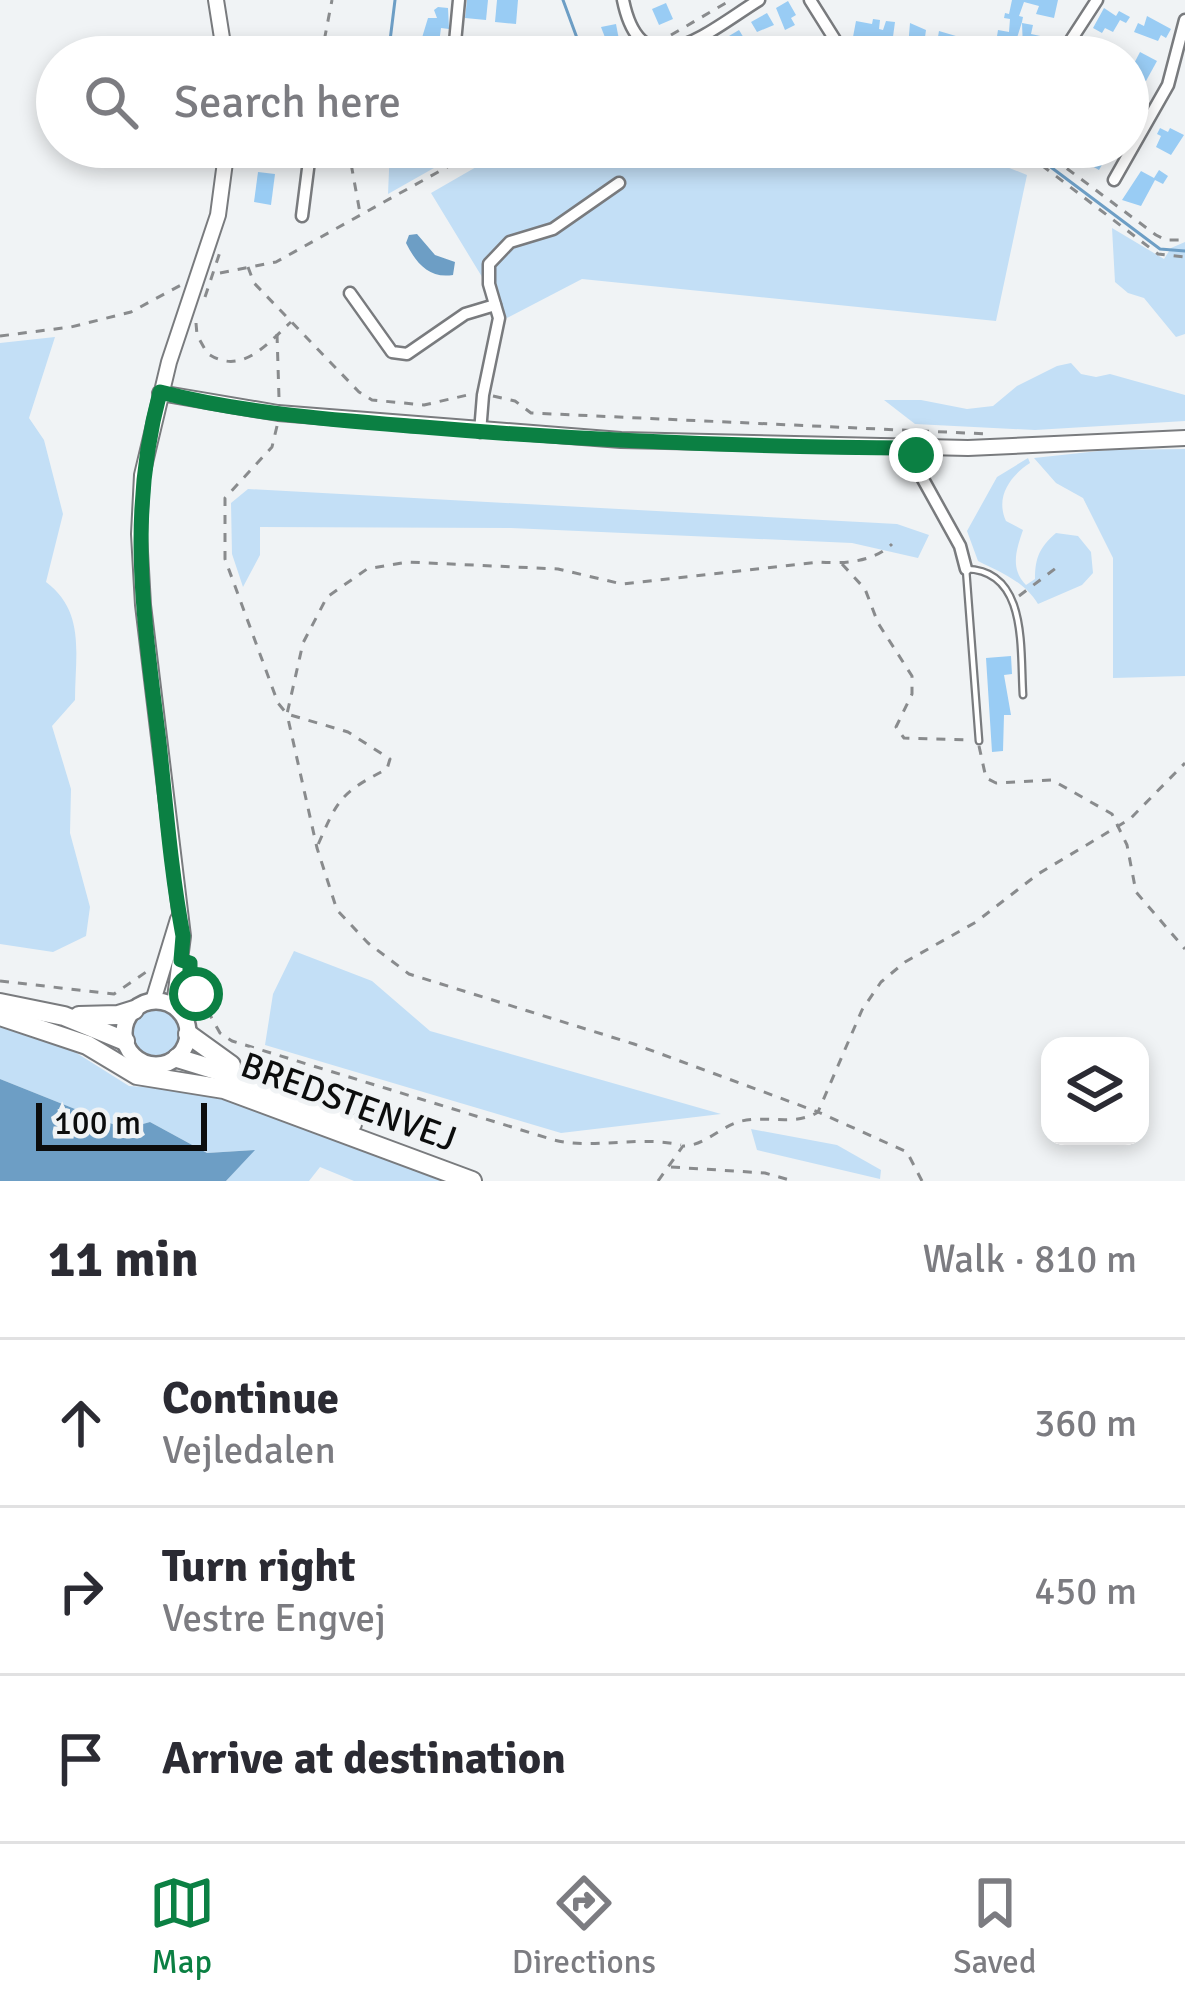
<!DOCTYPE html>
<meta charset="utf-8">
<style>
:root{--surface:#fff;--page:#f7f7f7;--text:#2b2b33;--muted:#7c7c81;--line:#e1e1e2;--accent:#0b8043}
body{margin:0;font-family:Signika,sans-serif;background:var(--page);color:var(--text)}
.controls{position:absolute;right:36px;bottom:36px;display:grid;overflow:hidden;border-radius:24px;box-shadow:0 6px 18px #0003}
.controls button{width:108px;height:108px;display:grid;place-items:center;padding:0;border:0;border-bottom:3px solid var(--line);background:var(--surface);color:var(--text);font:60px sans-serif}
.scale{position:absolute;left:36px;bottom:30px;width:171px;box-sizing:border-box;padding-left:12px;border:6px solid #0c0d0d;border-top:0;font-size:33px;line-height:42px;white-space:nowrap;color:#0c0d0d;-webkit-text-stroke:9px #f0f3f5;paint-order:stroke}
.stop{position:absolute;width:36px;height:36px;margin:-27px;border:9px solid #0b8043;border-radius:50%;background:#fff}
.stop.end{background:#0b8043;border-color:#fff;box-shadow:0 3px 12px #0008}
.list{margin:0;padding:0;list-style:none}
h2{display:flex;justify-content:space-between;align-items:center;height:156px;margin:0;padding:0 48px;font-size:51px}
h2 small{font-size:39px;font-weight:400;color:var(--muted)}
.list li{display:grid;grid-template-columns:78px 1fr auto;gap:36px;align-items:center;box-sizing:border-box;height:168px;padding:0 48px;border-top:3px solid var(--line)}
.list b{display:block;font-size:45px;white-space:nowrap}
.list p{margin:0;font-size:39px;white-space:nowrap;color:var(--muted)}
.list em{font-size:39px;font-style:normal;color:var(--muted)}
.icon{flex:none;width:66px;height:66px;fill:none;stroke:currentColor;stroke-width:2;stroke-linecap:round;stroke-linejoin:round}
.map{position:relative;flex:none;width:1185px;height:1181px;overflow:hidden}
.search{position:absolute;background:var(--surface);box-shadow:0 6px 18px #0003;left:36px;right:36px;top:36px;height:132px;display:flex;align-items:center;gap:30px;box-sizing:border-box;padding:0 42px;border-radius:66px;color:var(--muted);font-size:45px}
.sheet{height:660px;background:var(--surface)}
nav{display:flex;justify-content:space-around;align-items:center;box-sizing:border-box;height:168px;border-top:3px solid var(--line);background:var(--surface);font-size:33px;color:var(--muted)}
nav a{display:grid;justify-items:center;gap:6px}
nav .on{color:var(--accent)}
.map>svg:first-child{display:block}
</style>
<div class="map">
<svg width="1185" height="1181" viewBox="0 0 1185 1181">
<rect width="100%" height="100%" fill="#f0f3f5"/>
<g fill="#c3dff6">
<polygon points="390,147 471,147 388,194"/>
<polygon points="511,147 914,147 992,161 1027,175 996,321 582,279 507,318 431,193"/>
<polygon points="1112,228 1164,259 1171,248 1185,242 1185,334 1176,337 1144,298 1128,293 1115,282"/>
<path d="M55,337L29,418L44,440L63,514L46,582C86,612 75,655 75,700L52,726L71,789L70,833L90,907L86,936L53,952L0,944V343Z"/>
<polygon points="1071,363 1081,374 1096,377 1110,374 1185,395 1185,421 1035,430 915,424 884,400 921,400 967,409 993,406 1017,386 1057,366"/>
<polygon points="1185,449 1185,676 1113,678 1113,558 1083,498 1056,483 1034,458 1108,450"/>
<path d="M1028,458L1030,463C1010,476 995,497 1006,521L1023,530C1016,550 1010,569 1026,585L1035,579C1035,557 1040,547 1056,533L1078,536L1091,552L1093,573L1082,585L1038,604C1025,582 1002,573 978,561L967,531L997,477Z"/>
<polygon points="248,489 897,524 929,535 918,558 852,543 511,528 260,527 260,555 243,587 232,554 231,503"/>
<polygon points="294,951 372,981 430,1031 721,1114 561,1133 265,1045 273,994"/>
<circle cx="156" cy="1033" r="25"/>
<polygon points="0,1026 75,1052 129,1086 204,1091 450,1181 354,1181 320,1167 309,1181 226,1181 254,1150 207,1153 150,1122 125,1129 0,1079"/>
<polygon points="751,1129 837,1145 881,1170 880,1179 757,1150"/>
</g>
<g fill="#6d9ec5">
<path d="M417,234L435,255L455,262L453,275C429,279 416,263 406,243L409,235Z"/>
<polygon points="0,1079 125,1129 150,1122 207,1153 255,1150 226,1181 0,1181"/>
</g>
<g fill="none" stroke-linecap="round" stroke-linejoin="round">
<g stroke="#6d9ec5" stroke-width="3">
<polyline points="563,0 584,57"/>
<polyline points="388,57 395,0"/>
<polyline points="1024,147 1160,249 1185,251"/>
</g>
</g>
<g fill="#99ccf4">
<polygon points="467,0 488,0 486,20 465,18"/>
<polygon points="497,0 518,0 516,24 495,22"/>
<polygon points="1012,0 1058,0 1054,18 1036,14 1039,6 1024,2 1019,16 1023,17 1022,22 1016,41 1011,40 1008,57 994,55 998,30 1009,32 1010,19 1004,18 1005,13 1009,14"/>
<polygon points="788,1 796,15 791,18 795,25 785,30 776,8"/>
<polygon points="666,3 673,19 659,25 652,9"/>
<polygon points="438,7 448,8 449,29 441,28 439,43 421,41 428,18 437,18 434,10"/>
<polygon points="1104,8 1116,16 1119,11 1130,17 1126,23 1120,20 1113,32 1105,28 1102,33 1093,28"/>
<polygon points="767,13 774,25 757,32 751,22"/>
<polygon points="1147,16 1171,29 1166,38 1161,35 1158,41 1134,32 1138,23 1144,26"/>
<polygon points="873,19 880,20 879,29 883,30 886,21 895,22 892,44 853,37 856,21 872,24"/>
<polygon points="910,23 926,30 924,44 917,43 916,48 908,47"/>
<polygon points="1022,23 1033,25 1031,34 1045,37 1042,57 1023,50"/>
<polygon points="616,24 620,45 609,48 601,27"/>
<polygon points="739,30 747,43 731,52 724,39"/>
<polygon points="939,31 966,39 963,56 935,54"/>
<polygon points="802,36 809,51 808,57 801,57 795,49 790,52 785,43"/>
<polygon points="1140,52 1157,61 1146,81 1128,75"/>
<polygon points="1160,128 1168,132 1170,128 1184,135 1171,155 1156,147 1161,136 1157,134"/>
<polygon points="1096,147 1112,147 1099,170 1080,159 1086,150 1092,153"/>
<polygon points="1159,170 1168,176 1163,184 1155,180 1141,206 1122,200 1141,171 1154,178"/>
<polygon points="258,172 275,174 271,205 254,202"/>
<polygon points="1011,656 1012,674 1004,675 1011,715 1004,715 1003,751 992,752 986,658"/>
</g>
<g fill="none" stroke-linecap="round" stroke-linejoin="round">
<defs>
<path id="lane" d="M979,741L966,569C1028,570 1020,649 1023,695"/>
<g id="street">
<path d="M623,0C642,93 710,30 759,0"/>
<polyline points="810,0 837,43 906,57"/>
<polyline points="454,53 459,0"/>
<polyline points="1060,57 1097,0"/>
<polyline points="269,147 329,156"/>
<polyline points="1114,180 1168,85 1185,20"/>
<polyline points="302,216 310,153"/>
<polyline points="350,293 392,352 407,354 465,314 495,305"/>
<polyline points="480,432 483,395 499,318 489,284 489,264 510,242 553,229 619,183"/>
<polyline points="916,448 919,472 960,546 966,569"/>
</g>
<g id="secondary">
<polyline points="216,0 225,57"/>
<polyline points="160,393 278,413 621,440 968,448 1185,438"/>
<polyline points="153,1001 178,919"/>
<polyline points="174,1006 183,936 143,605 139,534 142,475 169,362 218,215 227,147"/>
</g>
<circle id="primary" cx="156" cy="1033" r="32"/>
<g id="highway">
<polyline points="0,1003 64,1016 125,1041"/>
<polyline points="0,1016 87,1045 137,1075 224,1089 472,1181"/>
<polyline points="79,1016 118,1015 134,1010"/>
<polyline points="188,1034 231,1065"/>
<polyline points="177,1058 255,1082 352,1124"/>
</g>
</defs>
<use href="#lane" stroke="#797b7e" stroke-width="9"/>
<use href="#street" stroke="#797b7e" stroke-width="15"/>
<use href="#secondary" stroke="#797b7e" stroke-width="18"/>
<use href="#primary" stroke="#797b7e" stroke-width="20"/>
<use href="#highway" stroke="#797b7e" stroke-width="22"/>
<g stroke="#898b8d" stroke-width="3" stroke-dasharray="9 9" stroke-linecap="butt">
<polyline points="671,35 731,0"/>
<polyline points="321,57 332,0"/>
<polyline points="348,147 360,213"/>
<polyline points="1011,147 1027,154 1158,254 1185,257"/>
<polyline points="1038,147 1156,235 1166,240 1185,240"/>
<polyline points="248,267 254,283 359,392 372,400 424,405 472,394"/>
<polyline points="220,273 276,262 483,147"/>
<polyline points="205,297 221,249"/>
<path d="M196,323L197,335L207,353C241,377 267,344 291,322"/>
<polyline points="277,334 279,398"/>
<polyline points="0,336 71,327 131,312 181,285"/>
<polyline points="493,396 515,401 531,413 988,434"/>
<path d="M277,426L272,447L225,498V559L278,703L287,714L348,732L390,759L387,769C340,793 338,799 317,847"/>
<polyline points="842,564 865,589 878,623 912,676 912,694 896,727 904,738 969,740"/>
<polyline points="1019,596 1056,568"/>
<polyline points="979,746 986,778 996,783 1052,780 1112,814 1127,845 1136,892 1185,949"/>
<path d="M190,979L220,1033L232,1041L554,1140C595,1150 636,1135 681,1145"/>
<polyline points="0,981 114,994 149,970"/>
<polyline points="671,1167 765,1173 793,1181"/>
<path d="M658,1181L683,1146C704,1146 719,1128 738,1122C764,1114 794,1127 818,1112L634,1044L409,974L368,943L337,910L317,848L287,714L303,643L327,597L367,569L407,562L558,569L622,584L819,562C844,564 874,562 892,544"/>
<polyline points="922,1181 907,1152 818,1112 862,1010 881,982 905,962 976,922 1038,874 1130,819 1185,763"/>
</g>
<use href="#lane" stroke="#fff" stroke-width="4.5"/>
<use href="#street" stroke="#fff" stroke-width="10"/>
<use href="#secondary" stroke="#fff" stroke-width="14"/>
<use href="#primary" stroke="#fff" stroke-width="15"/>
<use href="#highway" stroke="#fff" stroke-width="18"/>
</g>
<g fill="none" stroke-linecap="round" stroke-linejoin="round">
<path stroke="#0b8043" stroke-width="15" d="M196,994L190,981V963L181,960L183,936C171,872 166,807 159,742C144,619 127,515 160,392C246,414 335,420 423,427C587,441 752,447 916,448V455"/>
</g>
<g text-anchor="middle" stroke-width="10" stroke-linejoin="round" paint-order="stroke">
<g font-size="36" fill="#0c0d0d" stroke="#f0f3f5">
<text transform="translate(349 1101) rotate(20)" y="13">BREDSTENVEJ</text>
</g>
</g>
</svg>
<div class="controls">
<button><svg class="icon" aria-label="layers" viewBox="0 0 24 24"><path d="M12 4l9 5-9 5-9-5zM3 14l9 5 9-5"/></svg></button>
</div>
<div class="scale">100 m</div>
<div class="stop" style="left:196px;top:994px"></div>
<div class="stop end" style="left:916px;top:455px"></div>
<div class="search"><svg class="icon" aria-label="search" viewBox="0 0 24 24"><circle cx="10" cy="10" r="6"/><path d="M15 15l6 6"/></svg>Search here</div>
</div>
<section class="sheet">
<h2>11 min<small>Walk · 810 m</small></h2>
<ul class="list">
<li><svg class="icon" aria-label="ahead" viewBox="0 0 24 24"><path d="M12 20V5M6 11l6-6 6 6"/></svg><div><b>Continue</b><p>Vejledalen</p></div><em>360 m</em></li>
<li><svg class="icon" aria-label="right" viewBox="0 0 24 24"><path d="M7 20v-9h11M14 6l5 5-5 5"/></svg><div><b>Turn right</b><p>Vestre Engvej</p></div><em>450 m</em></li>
<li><svg class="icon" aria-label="arrive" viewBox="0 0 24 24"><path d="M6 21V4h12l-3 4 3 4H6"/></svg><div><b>Arrive at destination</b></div></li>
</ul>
</section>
<nav>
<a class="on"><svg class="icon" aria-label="map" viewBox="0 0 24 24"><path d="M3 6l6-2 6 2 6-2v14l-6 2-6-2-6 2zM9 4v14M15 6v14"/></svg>Map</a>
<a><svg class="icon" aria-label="directions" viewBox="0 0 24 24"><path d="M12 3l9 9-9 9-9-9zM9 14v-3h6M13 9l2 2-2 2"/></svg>Directions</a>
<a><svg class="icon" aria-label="saved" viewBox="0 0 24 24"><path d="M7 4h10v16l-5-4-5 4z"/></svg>Saved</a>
</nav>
